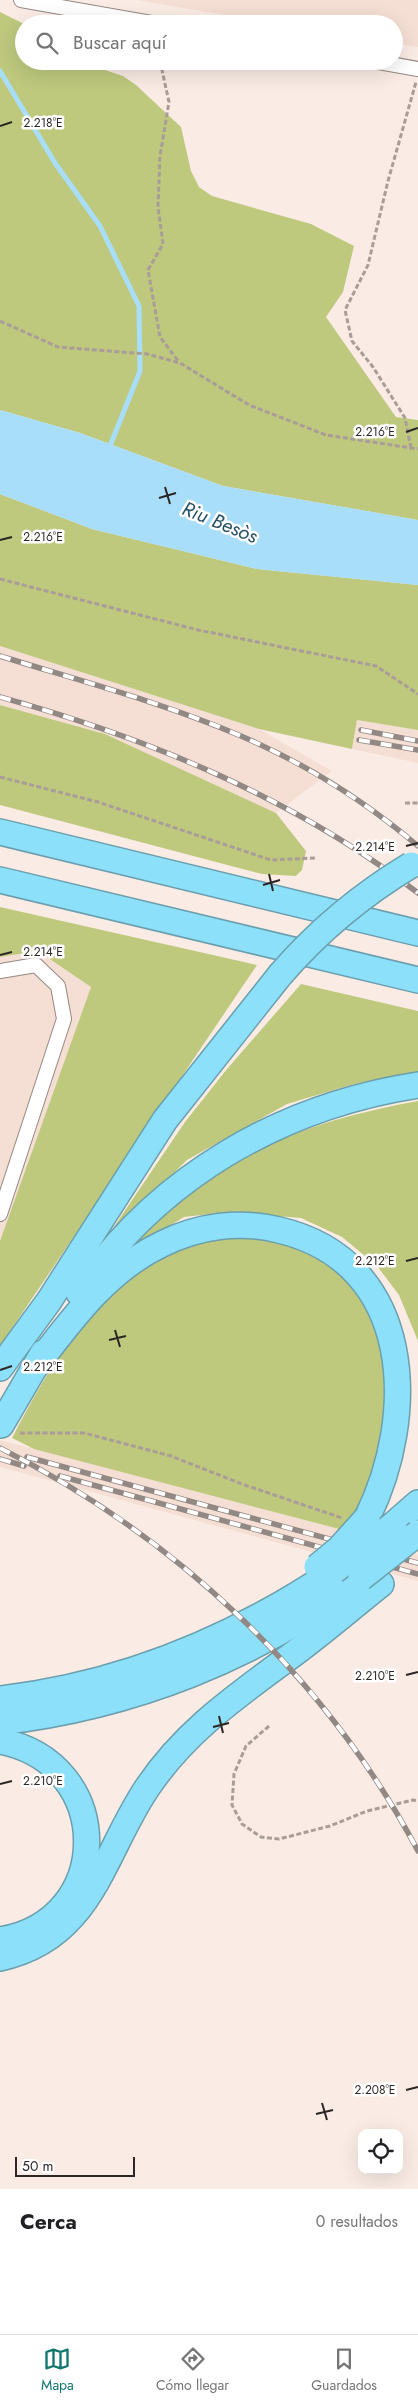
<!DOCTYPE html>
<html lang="es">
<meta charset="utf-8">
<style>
:root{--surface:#fff;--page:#f6f6f6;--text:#202124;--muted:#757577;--line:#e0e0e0;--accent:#0f766e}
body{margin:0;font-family:Jost,sans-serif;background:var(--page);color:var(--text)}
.controls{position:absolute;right:15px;bottom:15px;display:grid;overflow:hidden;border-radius:10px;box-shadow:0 5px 20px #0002}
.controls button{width:45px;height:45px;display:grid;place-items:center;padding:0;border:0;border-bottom:1px solid var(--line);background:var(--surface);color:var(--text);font:25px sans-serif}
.scale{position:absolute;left:15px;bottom:12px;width:120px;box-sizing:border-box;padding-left:5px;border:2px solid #2c2624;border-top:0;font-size:14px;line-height:18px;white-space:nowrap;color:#2c2624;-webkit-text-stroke:4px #fff;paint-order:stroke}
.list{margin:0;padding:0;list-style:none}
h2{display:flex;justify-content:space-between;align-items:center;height:65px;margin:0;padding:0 20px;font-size:21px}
h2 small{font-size:16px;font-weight:400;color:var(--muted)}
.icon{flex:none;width:28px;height:28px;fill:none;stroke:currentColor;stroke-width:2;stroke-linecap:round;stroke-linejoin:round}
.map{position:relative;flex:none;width:418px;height:2189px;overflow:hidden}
.search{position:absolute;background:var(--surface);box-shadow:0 5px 20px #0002;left:15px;right:15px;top:15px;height:55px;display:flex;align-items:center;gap:12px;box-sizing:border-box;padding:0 18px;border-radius:28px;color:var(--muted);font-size:19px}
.sheet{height:145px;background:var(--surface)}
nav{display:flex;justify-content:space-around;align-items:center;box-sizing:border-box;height:70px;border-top:1px solid var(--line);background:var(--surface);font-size:14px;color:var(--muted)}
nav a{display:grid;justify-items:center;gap:2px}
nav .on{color:var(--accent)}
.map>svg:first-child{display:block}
</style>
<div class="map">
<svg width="418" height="2189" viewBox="0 0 418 2189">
<rect width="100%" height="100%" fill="#faece5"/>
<g fill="#f5dfd4">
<polygon points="136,0 418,0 418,47 394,43 394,24 278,24"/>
<polygon points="0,646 259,729 332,771 276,813 105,734 0,705"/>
<polygon points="357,720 418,730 418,763 352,749"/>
<polygon points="38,951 91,987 0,1241 0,957"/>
<polygon points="0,1440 339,1529 418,1555 418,1581 0,1467"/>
</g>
<g fill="#bec97e">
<polygon points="0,12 24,24 24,61 78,61 123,76 136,85 181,127 191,171 199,187 212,196 311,224 354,246 343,292 326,317 396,417 418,420 418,520 223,486 80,433 0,410"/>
<polygon points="0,494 92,529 257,569 418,585 418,730 357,720 352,749 259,729 0,646"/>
<polygon points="0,705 105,734 276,813 306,851 302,870 296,876 262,874 0,805"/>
<polygon points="0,907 257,965 0,1346 0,1241 91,987 38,951 0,957"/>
<polygon points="301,984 418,1011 418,1073 354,1084 287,1104 187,1160 105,1240 185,1122 227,1069"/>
<path d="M418,1101V1341L399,1295L377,1266L342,1237L301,1218L226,1212L184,1217L125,1253C145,1234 165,1212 186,1195C253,1141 335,1116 418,1101Z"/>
<path d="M220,1238H253L290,1245L325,1262L353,1284L372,1306L400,1391L359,1510L339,1529L34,1449L12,1438C47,1371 92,1292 161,1257C180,1247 199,1243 220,1238Z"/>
</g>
<polygon fill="#a8def9" points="0,410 80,433 223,486 418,520 418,585 257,569 92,529 0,494"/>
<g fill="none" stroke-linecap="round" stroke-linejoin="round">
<polyline stroke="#a8def9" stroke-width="5" points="0,71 55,163 100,226 139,306 140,371 108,451"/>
<defs>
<g id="street">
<polyline points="21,0 157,24"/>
<polyline points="373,61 418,69"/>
<polyline points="0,971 36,965 58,986 64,1019 0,1214"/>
</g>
<g id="highway">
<polyline points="0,832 418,933"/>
<polyline points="0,880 418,980"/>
<path d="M79,1293C158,1177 281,1106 418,1085"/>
<path d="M36,1366C71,1320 107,1270 162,1244C198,1226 239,1220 279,1230C415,1262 418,1415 367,1518"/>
<polyline points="0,1368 49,1301 165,1120 280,975"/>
<polyline points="1,1425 43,1353"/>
<polyline points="394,1524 418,1503"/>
<path d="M0,1699C121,1685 233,1639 334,1571"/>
<path d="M0,1722C130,1707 258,1658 361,1578"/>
<path d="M0,1741C116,1763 115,1922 0,1940"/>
<path d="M0,1958C92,1938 102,1855 147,1788C186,1730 237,1696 292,1655C322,1633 351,1608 381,1584"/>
</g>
</defs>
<use href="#street" stroke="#968882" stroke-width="16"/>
<use href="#highway" stroke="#6b9fae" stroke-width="28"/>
<g stroke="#a89d98" stroke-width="3" stroke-dasharray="5 2.5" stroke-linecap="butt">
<polyline points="160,61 169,102 160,156 158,207 163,244 148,270 160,337 179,362"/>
<polyline points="0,321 58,347 147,354 180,363 249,405 326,435 418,449"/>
<polyline points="411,448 405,418 373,367 352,341 345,310 368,265 388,181 416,82"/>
<polyline points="0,579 198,630 376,666 418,694"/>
<polyline points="0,777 98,802 271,860 315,858"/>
<polyline points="405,803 418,803"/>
<polyline points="20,1433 84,1433 171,1456 242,1484 342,1518"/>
<polyline points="269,1726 246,1746 234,1774 232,1805 242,1824 261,1837 279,1839 330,1826 367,1811 413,1800 418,1801"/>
</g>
<use href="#street" stroke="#fff" stroke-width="14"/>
<use href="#highway" stroke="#8de0f9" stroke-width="25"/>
<defs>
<g id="rail">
<path d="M0,656C81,681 164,703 241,736C304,763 366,802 418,846"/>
<path d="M0,697C150,739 294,798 418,893"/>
<polyline points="361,730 418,741"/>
<polyline points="359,740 418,750"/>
<path d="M0,1448C176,1537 325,1676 418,1851"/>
<polyline points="27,1457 418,1563"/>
<polyline points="0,1459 24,1466"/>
<polyline points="60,1476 418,1574"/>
</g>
</defs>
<use href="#rail" stroke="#928884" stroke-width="5.5"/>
<use href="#rail" stroke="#fff" stroke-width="4" stroke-dasharray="11" stroke-linecap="butt"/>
<defs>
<g id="highway-bridge">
<path d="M280,975C318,931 361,895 411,865"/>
<polyline points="317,1567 339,1549 367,1518"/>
<polyline points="334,1571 394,1524"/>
<polyline points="361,1578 418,1533"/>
</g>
</defs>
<use href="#highway-bridge" stroke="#6b9fae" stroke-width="28" stroke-linecap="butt"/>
<use href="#highway-bridge" stroke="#8de0f9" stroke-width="25"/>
</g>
<path fill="none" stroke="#2c2624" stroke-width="2" d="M0,126L12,122M406,432L418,428M165,487L170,504M159,498L176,493M0,540L12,537M406,846L418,843M269,874L273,891M263,885L280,880M0,955L12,952M406,1261L418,1258M115,1330L120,1347M109,1340L126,1336M0,1370L12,1366M406,1675L418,1672M219,1716L223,1733M213,1727L229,1723M0,1784L12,1781M406,2090L418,2087M322,2103L327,2120M316,2114L333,2110"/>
<g text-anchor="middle" stroke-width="5" stroke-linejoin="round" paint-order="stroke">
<g font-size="20" font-style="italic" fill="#275164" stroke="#fff">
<text transform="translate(220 522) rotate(22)" y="7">Riu Besòs</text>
</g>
</g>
<g font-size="12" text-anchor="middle" fill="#2c2624" stroke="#fff" stroke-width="5" stroke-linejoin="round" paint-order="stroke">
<text x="43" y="127">2.218°E</text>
<text x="375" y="436">2.216°E</text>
<text x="43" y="541">2.216°E</text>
<text x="375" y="851">2.214°E</text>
<text x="43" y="956">2.214°E</text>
<text x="375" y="1265">2.212°E</text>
<text x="43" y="1371">2.212°E</text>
<text x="375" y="1680">2.210°E</text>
<text x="43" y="1785">2.210°E</text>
<text x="375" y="2094">2.208°E</text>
</g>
</svg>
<div class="controls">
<button><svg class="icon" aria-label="locate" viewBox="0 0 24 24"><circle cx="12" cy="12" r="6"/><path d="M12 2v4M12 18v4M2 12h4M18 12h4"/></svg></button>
</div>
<div class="scale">50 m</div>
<div class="search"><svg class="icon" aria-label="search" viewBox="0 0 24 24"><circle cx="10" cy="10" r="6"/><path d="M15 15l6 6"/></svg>Buscar aquí</div>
</div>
<section class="sheet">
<h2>Cerca<small>0 resultados</small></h2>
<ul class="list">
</ul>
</section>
<nav>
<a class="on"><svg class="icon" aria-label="map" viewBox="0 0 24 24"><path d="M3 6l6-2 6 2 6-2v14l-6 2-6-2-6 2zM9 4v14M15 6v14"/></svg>Mapa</a>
<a><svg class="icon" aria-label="directions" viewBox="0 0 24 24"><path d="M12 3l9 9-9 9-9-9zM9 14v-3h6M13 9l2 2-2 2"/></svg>Cómo llegar</a>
<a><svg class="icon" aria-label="saved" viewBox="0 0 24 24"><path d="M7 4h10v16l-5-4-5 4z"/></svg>Guardados</a>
</nav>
